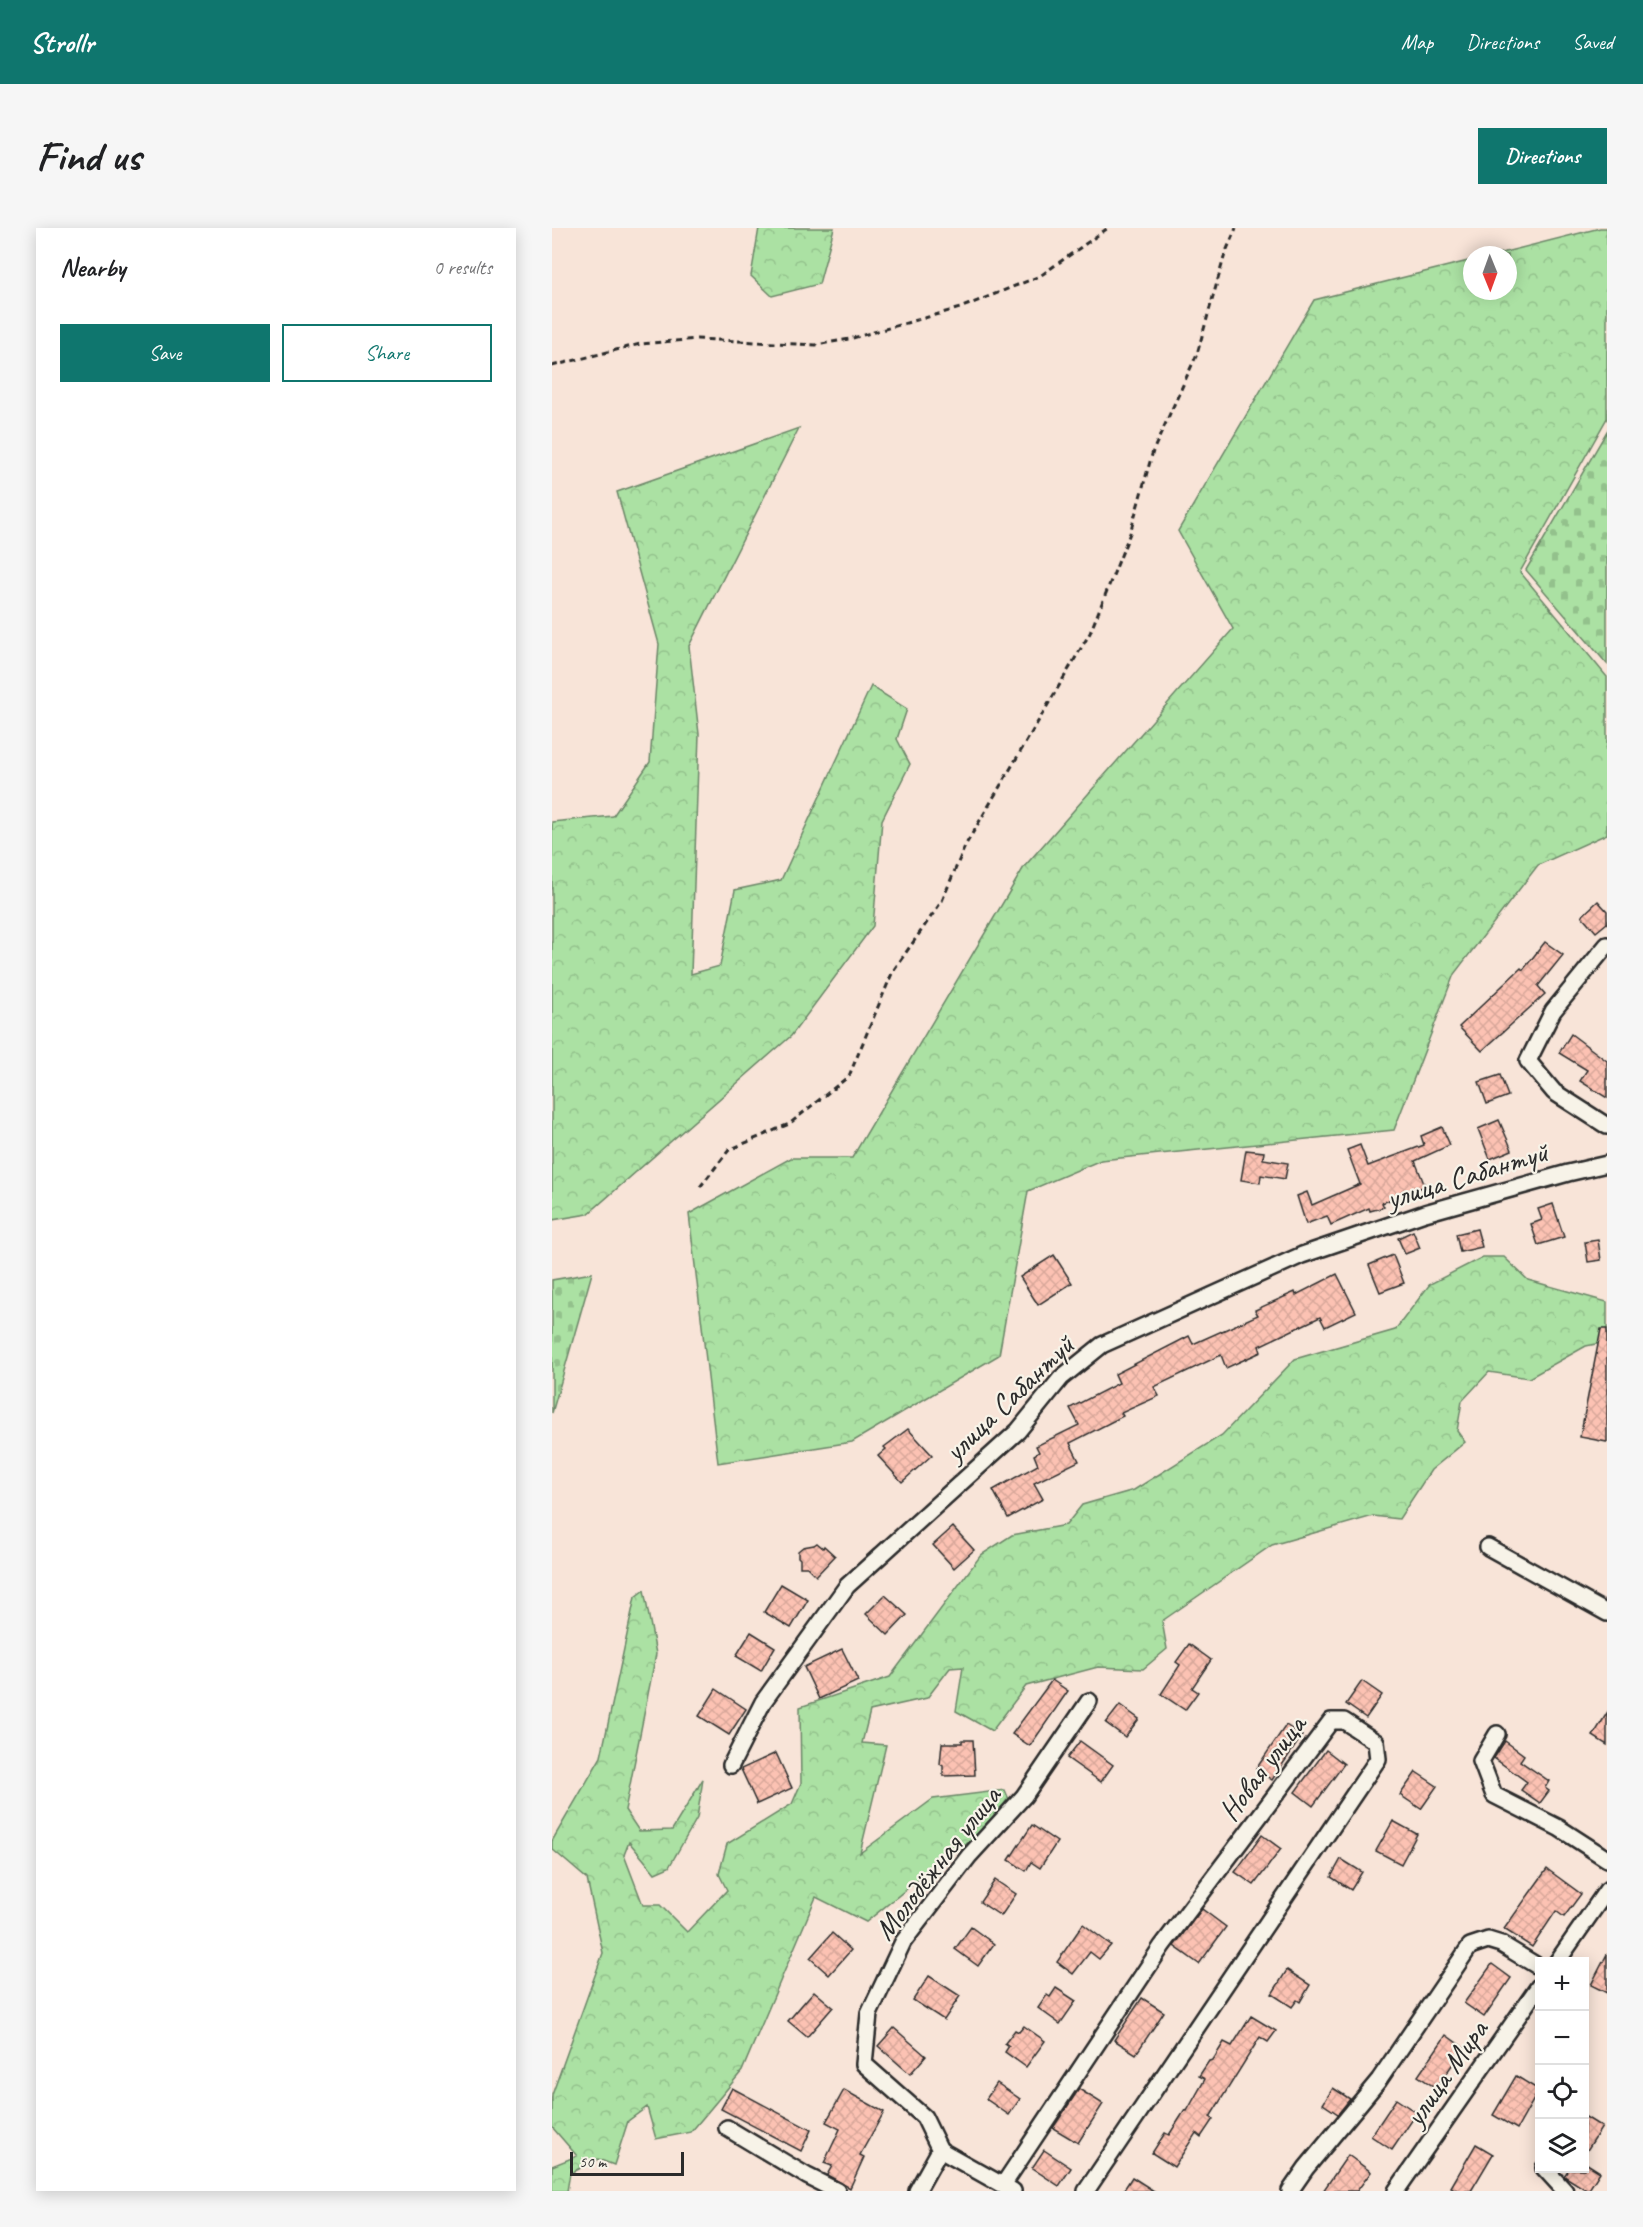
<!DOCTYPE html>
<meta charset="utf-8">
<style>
:root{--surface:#fff;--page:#f6f6f6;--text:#202124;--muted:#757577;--line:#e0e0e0;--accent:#0f766e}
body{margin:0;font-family:Caveat,sans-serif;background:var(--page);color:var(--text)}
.controls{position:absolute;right:18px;bottom:18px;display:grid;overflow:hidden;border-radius:0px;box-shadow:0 3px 15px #0003}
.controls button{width:54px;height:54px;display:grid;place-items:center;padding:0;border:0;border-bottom:2px solid var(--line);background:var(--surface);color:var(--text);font:30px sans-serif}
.compass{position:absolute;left:911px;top:18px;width:54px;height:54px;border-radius:50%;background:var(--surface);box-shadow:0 3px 15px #0003;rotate:179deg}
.scale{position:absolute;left:18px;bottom:15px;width:114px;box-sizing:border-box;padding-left:6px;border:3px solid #2b2b2b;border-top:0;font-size:16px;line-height:21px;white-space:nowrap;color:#2b2b2b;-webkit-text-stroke:4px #f7f3e8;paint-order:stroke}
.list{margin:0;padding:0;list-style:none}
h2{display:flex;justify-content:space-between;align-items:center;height:78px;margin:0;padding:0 24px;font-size:26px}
h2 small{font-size:20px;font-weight:400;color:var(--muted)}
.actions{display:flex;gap:12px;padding:18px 24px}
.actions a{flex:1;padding:14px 0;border:2px solid var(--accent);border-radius:0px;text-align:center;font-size:21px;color:var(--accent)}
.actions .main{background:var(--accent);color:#fff}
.icon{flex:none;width:33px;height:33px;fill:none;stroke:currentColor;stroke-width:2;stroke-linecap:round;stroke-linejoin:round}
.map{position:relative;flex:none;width:1055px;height:1963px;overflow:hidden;border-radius:0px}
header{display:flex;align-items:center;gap:36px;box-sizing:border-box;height:84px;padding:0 30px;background:var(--accent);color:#fff}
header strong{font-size:28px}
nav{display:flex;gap:33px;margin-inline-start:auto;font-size:21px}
.intro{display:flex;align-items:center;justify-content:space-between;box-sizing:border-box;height:144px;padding:0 36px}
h1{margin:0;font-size:42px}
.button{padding:15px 27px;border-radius:0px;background:var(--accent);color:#fff;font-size:21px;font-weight:700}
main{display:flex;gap:36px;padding:0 36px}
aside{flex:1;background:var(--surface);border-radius:0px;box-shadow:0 3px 15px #0003}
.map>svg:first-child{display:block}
</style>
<header>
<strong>Strollr</strong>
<nav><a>Map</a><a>Directions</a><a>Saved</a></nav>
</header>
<div class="intro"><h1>Find us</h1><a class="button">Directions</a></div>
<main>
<aside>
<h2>Nearby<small>0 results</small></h2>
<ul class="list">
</ul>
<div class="actions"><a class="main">Save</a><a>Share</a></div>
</aside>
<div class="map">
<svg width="1055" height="1963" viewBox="0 0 1055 1963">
<defs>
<pattern id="forest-crowns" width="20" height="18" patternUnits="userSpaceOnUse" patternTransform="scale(1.5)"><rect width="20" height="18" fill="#abe1a3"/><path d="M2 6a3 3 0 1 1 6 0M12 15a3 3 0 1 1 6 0" fill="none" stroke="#93c18c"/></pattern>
<pattern id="cemetery-stones" width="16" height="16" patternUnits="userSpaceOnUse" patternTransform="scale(1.5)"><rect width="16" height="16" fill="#abe1a3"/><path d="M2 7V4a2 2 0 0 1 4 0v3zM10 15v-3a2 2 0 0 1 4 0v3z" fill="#93c18c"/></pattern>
<pattern id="building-cross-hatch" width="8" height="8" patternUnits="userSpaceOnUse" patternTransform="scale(1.5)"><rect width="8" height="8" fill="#fcc2b3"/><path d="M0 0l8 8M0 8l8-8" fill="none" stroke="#d8a79a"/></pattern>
</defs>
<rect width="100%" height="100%" fill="#f8e4d8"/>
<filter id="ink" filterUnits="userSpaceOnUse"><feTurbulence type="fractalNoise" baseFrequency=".0167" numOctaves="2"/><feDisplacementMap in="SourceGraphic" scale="12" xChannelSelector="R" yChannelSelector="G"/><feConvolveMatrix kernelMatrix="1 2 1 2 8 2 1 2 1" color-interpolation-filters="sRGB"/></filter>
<g filter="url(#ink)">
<g fill="url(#forest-crowns)" stroke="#6b8667" stroke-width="1.5">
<polygon points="207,0 282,0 267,56 220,68 199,48"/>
<polygon points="1048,0 1055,0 1055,190 968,344 1055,449 1055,606 986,637 902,746 842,902 549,932 476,963 447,1127 300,1214 166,1235 137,986 239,930 300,930 472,639 681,401 626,303 762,72 920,32 920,63 956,63 956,27 941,27"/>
<polygon points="247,200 137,418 147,506 139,746 168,738 183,662 229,652 319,458 355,481 345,511 358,536 330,592 321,698 239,808 36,986 0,992 0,594 61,588 98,534 107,416 65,264"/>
<polygon points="931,1029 952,1029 976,1052 1055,1074 1055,1114 1034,1118 977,1150 937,1144 910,1173 905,1203 913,1214 879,1242 847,1291 821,1288 720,1317 610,1393 615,1421 591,1441 546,1439 474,1458 440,1503 404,1483 411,1439 398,1440 375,1470 318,1483 310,1515 334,1517 308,1625 381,1571 453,1562 461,1581 453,1596 404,1621 314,1694 264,1669 190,1843 139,1904 104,1911 95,1879 76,1893 62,1937 46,1931 18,1945 15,1963 0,1963 0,1938 25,1928 0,1899 0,1867 51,1725 35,1651 0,1621 0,1613 49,1529 83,1369 92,1362 104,1426 73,1582 87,1603 120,1602 151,1551 145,1590 117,1639 103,1645 77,1614 72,1627 91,1677 108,1677 135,1704 175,1662 167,1646 175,1616 240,1576 249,1555 248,1479 338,1449 429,1327 460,1307 514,1297 530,1277 582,1262 670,1207 743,1131 843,1102 878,1056"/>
</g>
<g fill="url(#cemetery-stones)" stroke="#6b8667" stroke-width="1.5">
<polygon points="1055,203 1055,436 974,342"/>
<polygon points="40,1045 0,1185 0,1052"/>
</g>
<g fill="url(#building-cross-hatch)" stroke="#2b2b2b" stroke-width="1.5">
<polygon points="1046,673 1055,683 1055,695 1044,704 1030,688"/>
<polygon points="993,714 1011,727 986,758 993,766 930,823 907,799 969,740 971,742"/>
<polygon points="1019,806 1055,833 1055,870 1028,853 1035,842 1007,825"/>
<polygon points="948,847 956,868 935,876 927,854"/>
<polygon points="947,892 960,922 938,931 926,901"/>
<polygon points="890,899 898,917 863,933 873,958 830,975 832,979 818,983 817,980 779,997 775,988 754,996 745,968 755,964 760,977 808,956 795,922 808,917 816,938 872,917 869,908"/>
<polygon points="694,922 712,924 711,931 736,935 733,951 709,947 708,955 689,952"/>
<polygon points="1001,976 1012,1009 986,1017 979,996 990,992 986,981"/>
<polygon points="925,1001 930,1019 908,1024 904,1006"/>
<polygon points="861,1003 868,1020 853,1026 846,1010"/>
<polygon points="1046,1012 1049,1032 1036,1034 1033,1014"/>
<polygon points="502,1027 520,1055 486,1077 468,1049"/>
<polygon points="841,1027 852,1055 828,1064 817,1037"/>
<polygon points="785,1046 804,1084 773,1099 768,1089 707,1118 709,1124 674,1140 669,1127 602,1159 607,1168 569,1185 571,1188 518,1215 527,1233 482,1255 491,1271 456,1290 441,1262 486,1237 482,1227 487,1224 484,1218 527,1197 518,1180 567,1155 563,1146 637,1108 641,1116 706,1087 703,1082 743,1064 744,1067"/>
<polygon points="1049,1101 1055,1101 1055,1214 1028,1209"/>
<polygon points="356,1201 380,1227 350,1254 326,1228 334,1221 332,1219"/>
<polygon points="401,1299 422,1322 402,1340 381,1317"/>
<polygon points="265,1315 271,1320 272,1318 283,1328 264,1348 255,1339 248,1339 248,1331 246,1329 246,1323 251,1319 262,1317"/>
<polygon points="229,1356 256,1372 239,1400 212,1384"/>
<polygon points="333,1367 355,1387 336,1407 314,1386"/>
<polygon points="199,1404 223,1419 209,1443 184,1428"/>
<polygon points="637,1416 659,1432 640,1460 646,1464 633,1482 609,1466 628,1437 624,1434"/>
<polygon points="290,1421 306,1453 267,1471 252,1439"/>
<polygon points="500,1452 516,1463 478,1518 460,1506"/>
<polygon points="810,1453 830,1467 814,1490 794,1476"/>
<polygon points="164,1461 194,1481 177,1507 147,1488"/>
<polygon points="568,1477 587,1491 573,1509 554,1495"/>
<polygon points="1055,1485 1055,1517 1041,1508"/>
<polygon points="734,1497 750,1508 720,1552 704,1541"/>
<polygon points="410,1512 421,1512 423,1547 391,1548 391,1538 388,1536 390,1515 410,1515"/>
<polygon points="528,1513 561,1537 549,1554 515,1530"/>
<polygon points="953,1513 972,1527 968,1533 997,1553 993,1560 997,1563 988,1575 969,1562 975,1554 942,1530"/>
<polygon points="774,1522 792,1536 761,1578 743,1564"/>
<polygon points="224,1525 240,1560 205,1576 189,1541"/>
<polygon points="864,1544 885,1558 869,1581 848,1567"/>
<polygon points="841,1593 865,1606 849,1636 824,1623"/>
<polygon points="480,1597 505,1614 488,1640 479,1634 474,1643 457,1632"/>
<polygon points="710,1607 729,1621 702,1657 683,1644"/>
<polygon points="789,1631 810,1644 799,1662 779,1649"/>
<polygon points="995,1641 1029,1666 1012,1689 1004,1683 980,1719 952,1701"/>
<polygon points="443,1652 464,1666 449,1688 428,1674"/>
<polygon points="650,1681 674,1699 647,1736 622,1718"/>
<polygon points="531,1696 559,1717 547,1731 538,1724 521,1746 505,1734"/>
<polygon points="419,1699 442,1716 426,1738 403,1721"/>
<polygon points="280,1705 299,1722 277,1747 258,1730"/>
<polygon points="1055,1726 1055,1765 1039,1757"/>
<polygon points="940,1736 959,1750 932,1789 912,1775"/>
<polygon points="735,1742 758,1757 748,1774 745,1772 740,1779 720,1766"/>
<polygon points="377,1748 408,1768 392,1792 361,1772"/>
<polygon points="504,1760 524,1773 508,1796 486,1780 495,1767 498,1769"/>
<polygon points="262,1763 281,1779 255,1809 236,1793"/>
<polygon points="590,1770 612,1784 584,1826 562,1812"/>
<polygon points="699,1788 724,1803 716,1814 708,1809 658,1889 661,1891 649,1909 644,1905 622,1939 600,1925 613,1905 617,1907 633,1882 635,1883 653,1851 647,1848 657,1833 661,1832 672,1814 680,1818"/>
<polygon points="472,1798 493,1813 474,1839 453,1824 457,1818 453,1815 463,1802 467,1804"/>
<polygon points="342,1800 374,1828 358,1846 326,1818"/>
<polygon points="894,1807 912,1820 884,1860 866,1848"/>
<polygon points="964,1848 987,1862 965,1901 941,1887"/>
<polygon points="445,1855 468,1871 457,1887 434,1871"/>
<polygon points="180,1860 259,1902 249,1923 169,1881"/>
<polygon points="781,1860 798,1871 786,1886 771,1876"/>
<polygon points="527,1861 551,1876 526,1915 501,1900"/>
<polygon points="292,1862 332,1884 308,1927 312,1929 298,1960 275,1947 280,1938 272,1935 288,1901 274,1894"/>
<polygon points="844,1871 865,1885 840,1922 819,1908"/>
<polygon points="1032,1888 1050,1899 1032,1927"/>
<polygon points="924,1916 941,1926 919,1963 906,1963 899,1959"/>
<polygon points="492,1922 519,1940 507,1958 480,1940"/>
<polygon points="796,1927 819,1944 805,1963 771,1963"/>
<polygon points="1032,1934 1048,1944 1036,1963 1012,1948 1017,1941 1032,1941"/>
<polygon points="580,1949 602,1963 571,1963"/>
</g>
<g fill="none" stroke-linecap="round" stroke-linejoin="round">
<defs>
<g id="minor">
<polyline points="1055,717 1001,783 976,833 1002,864 1055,898"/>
<polyline points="936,1319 1055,1385"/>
<polyline points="945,1506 929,1533 942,1567 1007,1600 1055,1631"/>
<polyline points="179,1537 211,1474 295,1358 466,1203 509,1150 550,1117 750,1027 873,985 1016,945 1055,936"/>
<polyline points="1005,1734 1055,1662"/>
<polyline points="175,1900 255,1948 285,1963"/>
<polyline points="388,1922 372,1889 312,1836 317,1786 351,1714 417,1628 472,1568 537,1473"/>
<polyline points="992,1940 1013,1963"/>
<polyline points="451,1957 610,1718 779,1493 792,1493 824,1514 826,1531 534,1963"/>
<polyline points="365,1963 388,1922 461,1963"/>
<polyline points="738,1963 754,1940 827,1852 918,1718 936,1712 949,1716 987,1739"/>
<polyline points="844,1963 987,1758"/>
</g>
</defs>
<use href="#minor" stroke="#2b2b2b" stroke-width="20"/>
<g stroke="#2b2b2b" stroke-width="3" stroke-dasharray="6 4.5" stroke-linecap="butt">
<polyline points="0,138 88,116 145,111 264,117 297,111 408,80 488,48 556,0"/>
<polyline points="148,959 177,922 237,896 297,848 341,743 390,673 413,618 538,405 578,305 601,223 645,126 673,26 684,0"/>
</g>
<use href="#minor" stroke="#f7f3e8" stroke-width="15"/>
</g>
</g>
<g text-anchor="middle" stroke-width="4.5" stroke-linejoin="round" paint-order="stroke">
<g font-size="30" fill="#2b2b2b" stroke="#f7f3e8">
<text transform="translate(915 947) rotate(-17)" y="10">улица Сабантуй</text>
<text transform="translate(457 1170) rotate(-44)" y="10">улица Сабантуй</text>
<text transform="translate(710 1540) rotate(-53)" y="10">Новая улица</text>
<text transform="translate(385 1635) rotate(-52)" y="10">Молодёжная улица</text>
<text transform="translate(894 1845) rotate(-55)" y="10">улица Мира</text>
</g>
</g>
</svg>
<div class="controls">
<button>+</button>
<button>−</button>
<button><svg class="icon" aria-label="locate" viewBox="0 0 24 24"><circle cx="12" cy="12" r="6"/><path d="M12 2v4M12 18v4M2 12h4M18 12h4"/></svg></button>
<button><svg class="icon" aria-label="layers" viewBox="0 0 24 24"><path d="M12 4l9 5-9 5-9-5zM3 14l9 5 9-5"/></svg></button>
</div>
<svg class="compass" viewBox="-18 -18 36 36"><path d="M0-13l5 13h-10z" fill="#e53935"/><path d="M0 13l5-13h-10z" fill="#757577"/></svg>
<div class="scale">50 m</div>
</div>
</main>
